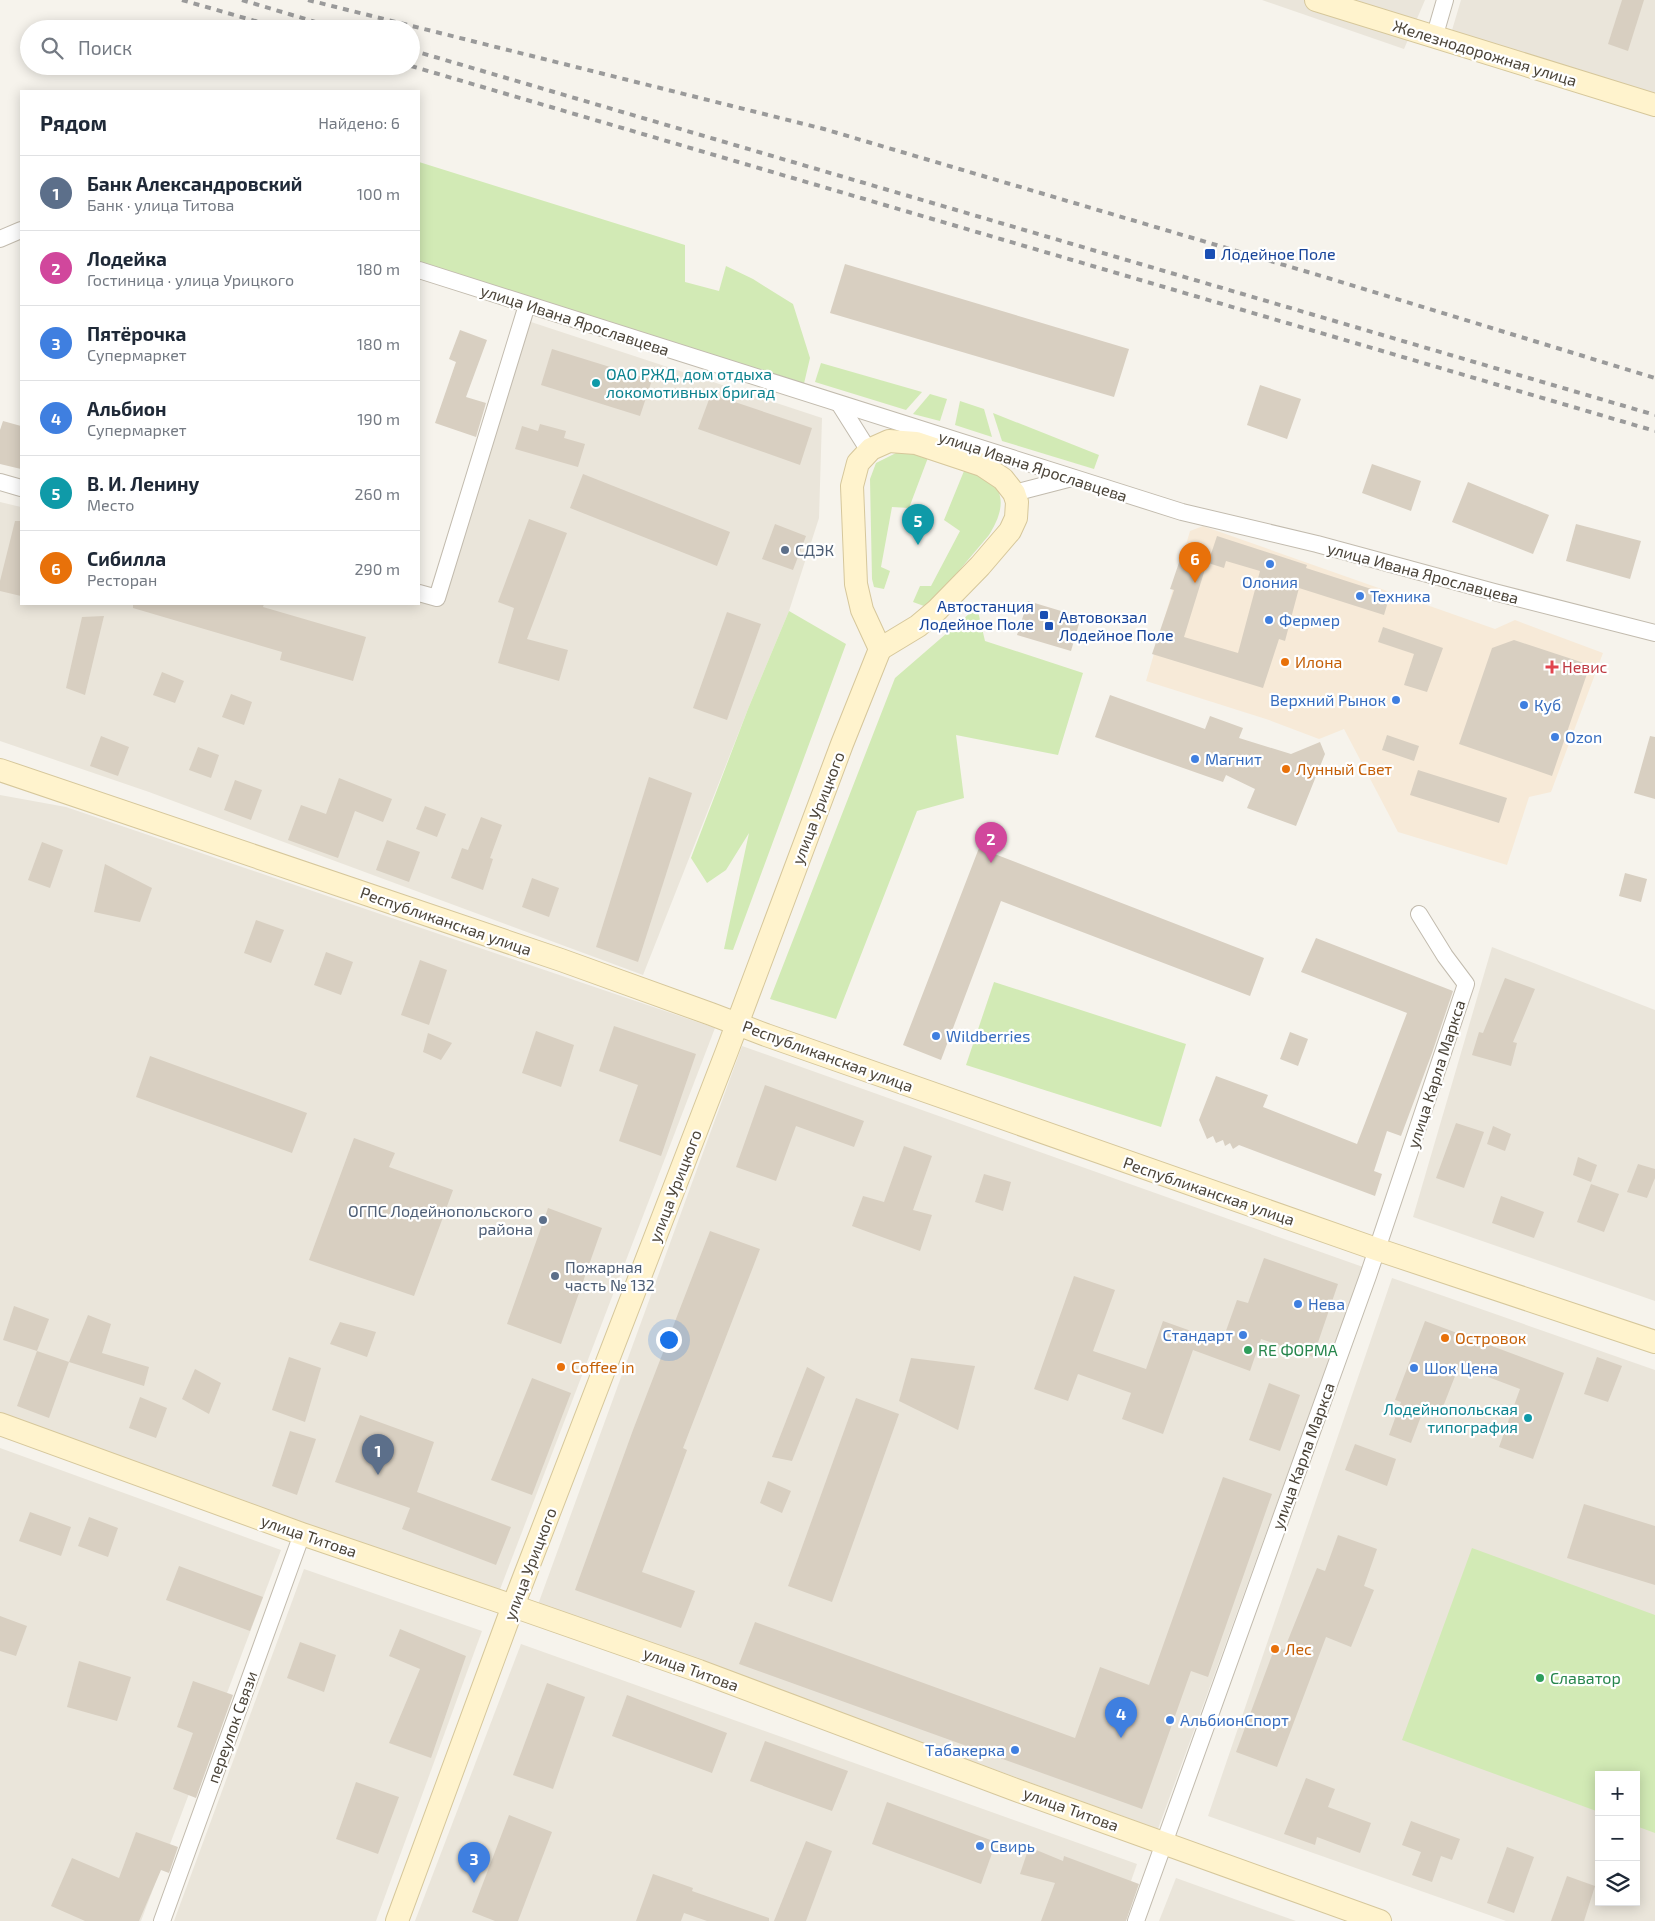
<!DOCTYPE html>
<html lang="ru">
<meta charset="utf-8">
<style>
:root{--surface:#fff;--page:#f6f6f7;--text:#1f2937;--muted:#747a83;--line:#e0e1e3;--accent:#fc3f1d}
body{margin:0;font-family:"Exo 2",sans-serif;background:var(--page);color:var(--text)}
.controls{position:absolute;right:15px;bottom:15px;display:grid;overflow:hidden;border-radius:0px;box-shadow:0 2px 12px #0003}
.controls button{width:45px;height:45px;display:grid;place-items:center;padding:0;border:0;border-bottom:1px solid var(--line);background:var(--surface);color:var(--text);font:25px sans-serif}
.you{position:absolute;left:668px;top:1339px;width:18px;height:18px;margin:-12px;border:4px solid #fff;border-radius:50%;background:#1a73e8;box-shadow:0 0 0 8px #1a73e833}
.badge{display:grid;place-items:center;width:32px;height:32px;border-radius:50%;background:var(--accent);color:#fff;font-size:16px;font-weight:700}
.pin{position:absolute;translate:-50% -41px;filter:drop-shadow(0 1px 2px #0008)}
.pin::after{content:'';position:absolute;top:26px;width:18px;height:15px;background:inherit;clip-path:polygon(0 0,100% 0,50% 100%)}
.list{margin:0;padding:0;list-style:none}
h2{display:flex;justify-content:space-between;align-items:center;height:65px;margin:0;padding:0 20px;font-size:21px}
h2 small{font-size:16px;font-weight:400;color:var(--muted)}
.list li{display:grid;grid-template-columns:32px 1fr auto;gap:15px;align-items:center;box-sizing:border-box;height:75px;padding:0 20px;border-top:1px solid var(--line)}
.list b{display:block;font-size:19px;white-space:nowrap}
.list p{margin:0;font-size:16px;white-space:nowrap;color:var(--muted)}
.list em{font-size:16px;font-style:normal;color:var(--muted)}
.icon{flex:none;width:28px;height:28px;fill:none;stroke:currentColor;stroke-width:2;stroke-linecap:round;stroke-linejoin:round}
.map{position:relative;flex:none;width:1655px;height:1921px;overflow:hidden}
.search{position:absolute;background:var(--surface);box-shadow:0 2px 12px #0003;left:20px;top:20px;width:400px;height:55px;display:flex;align-items:center;gap:12px;box-sizing:border-box;padding:0 18px;border-radius:28px;color:var(--muted);font-size:19px}
.panel{position:absolute;background:var(--surface);box-shadow:0 2px 12px #0003;left:20px;top:90px;width:400px;height:515px;border-radius:0px}
.map>svg:first-child{display:block}
</style>
<div class="map">
<svg width="1655" height="1921" viewBox="0 0 1655 1921">
<rect width="100%" height="100%" fill="#f6f3ec"/>
<g fill="#eae5da" fill-rule="evenodd">
<polygon points="1262,0 1425,0 1404,49"/>
<polygon points="1461,0 1655,0 1655,109 1447,47"/>
<polygon points="525,320 822,418 819,518 789,611 748,709 643,975 149,792 0,741 0,502 21,507 21,604 419,604 419,598 444,604"/>
<polygon points="0,795 66,807 715,1028 499,1592 300,1524 0,1415"/>
<polygon points="1492,947 1655,1010 1655,1301 1413,1217"/>
<polygon points="742,1046 1363,1267 1158,1829 842,1714 536,1610"/>
<path d="M1392,1278L1655,1370V1921H1506L1208,1816ZM1599,1775H1636V1902H1599Z"/>
<polygon points="0,1448 281,1550 141,1921 0,1921"/>
<polygon points="304,1569 482,1631 376,1921 174,1921"/>
<polygon points="521,1644 1137,1864 1117,1921 415,1921"/>
<polygon points="1176,1878 1296,1921 1159,1921"/>
</g>
<polygon fill="#f7ead8" points="1203,526 1495,629 1515,620 1603,653 1551,792 1529,797 1507,865 1398,832 1344,729 1319,739 1269,720 1146,681 1190,531"/>
<g fill="#d2eab5">
<polygon points="419,162 685,245 685,282 719,291 726,266 753,279 793,304 810,358 802,392 419,270"/>
<polygon points="821,363 922,392 906,410 815,382"/>
<polygon points="930,394 947,399 940,421 913,414"/>
<polygon points="960,401 984,409 992,437 955,425"/>
<polygon points="993,413 1099,455 1094,469 1002,441"/>
<polygon points="900,451 929,455 909,508 892,507 881,567 890,571 884,589 874,587 872,579 870,479 876,463"/>
<path d="M964,471C972,473 984,475 990,481C1009,496 999,519 989,535L930,605L924,606L913,602L920,586H931L960,531L944,520Z"/>
<polygon points="977,607 985,641 1083,673 1058,755 956,735 964,798 917,811 836,1019 770,999 895,678"/>
<polygon points="789,611 846,644 733,950 724,949 749,833 726,870 707,883 691,858 748,709"/>
<polygon points="994,982 1186,1044 1161,1127 966,1065"/>
<polygon points="1472,1548 1655,1615 1655,1833 1636,1826 1636,1775 1599,1775 1599,1812 1402,1740"/>
</g>
<g fill="#d8cfc1">
<polygon points="1622,0 1644,0 1628,51 1608,44"/>
<polygon points="845,264 1129,349 1114,397 830,313"/>
<polygon points="460,330 487,340 466,397 486,403 476,437 435,423 456,362 449,359"/>
<polygon points="552,349 652,380 640,416 541,385"/>
<polygon points="1260,385 1301,399 1287,439 1247,425"/>
<polygon points="711,394 812,428 800,465 698,429"/>
<polygon points="3,421 21,426 21,469 0,464 0,430"/>
<polygon points="540,424 566,431 564,438 585,444 578,467 515,449 522,426 538,431"/>
<polygon points="1372,464 1421,481 1411,511 1362,493"/>
<polygon points="583,474 730,532 717,566 570,508"/>
<polygon points="1468,482 1549,515 1533,554 1452,522"/>
<polygon points="529,519 567,533 527,639 568,650 559,681 498,663 514,608 498,602"/>
<polygon points="15,521 21,521 21,596 0,591 0,581"/>
<polygon points="775,524 806,536 793,570 762,559"/>
<polygon points="1576,524 1641,541 1630,579 1566,561"/>
<polygon points="1217,536 1307,565 1306,568 1390,595 1384,615 1299,588 1285,641 1279,639 1263,688 1152,654 1174,590 1170,589 1185,545 1210,553 1184,637 1238,653 1260,571 1226,561 1224,568 1208,563"/>
<polygon points="1028,601 1081,617 1071,651 1017,635"/>
<polygon points="133,604 264,604 263,607 366,637 353,681 280,660 282,652 133,608"/>
<polygon points="727,612 761,624 727,720 693,708"/>
<polygon points="104,616 85,695 66,688 82,617"/>
<polygon points="1383,627 1443,648 1427,692 1404,685 1414,654 1378,642"/>
<polygon points="1514,640 1590,665 1552,776 1459,744 1492,648"/>
<polygon points="162,672 184,681 175,703 153,695"/>
<polygon points="231,694 252,702 244,725 222,717"/>
<polygon points="1110,695 1205,729 1210,716 1243,728 1239,738 1291,754 1320,742 1325,754 1296,826 1247,808 1255,789 1226,775 1223,782 1095,737"/>
<polygon points="1387,735 1419,746 1414,761 1382,750"/>
<polygon points="101,736 129,747 118,776 90,766"/>
<polygon points="1650,736 1655,737 1655,799 1634,793"/>
<polygon points="198,747 219,755 211,778 189,770"/>
<polygon points="1418,770 1507,798 1499,823 1410,795"/>
<polygon points="649,777 692,793 638,962 596,947"/>
<polygon points="339,778 392,799 383,822 355,811 338,858 288,840 301,805 326,814"/>
<polygon points="235,780 262,790 251,820 224,810"/>
<polygon points="425,806 446,814 437,837 416,829"/>
<polygon points="481,817 502,825 490,858 493,859 483,890 451,878 462,848 468,850"/>
<polygon points="387,840 420,852 409,882 376,870"/>
<polygon points="42,842 63,850 50,888 28,880"/>
<polygon points="979,848 1264,958 1250,996 1001,901 941,1060 903,1045"/>
<polygon points="105,864 152,888 140,922 94,912"/>
<polygon points="1625,873 1647,879 1641,902 1619,896"/>
<polygon points="532,878 559,888 549,917 522,907"/>
<polygon points="256,920 284,930 271,963 244,953"/>
<polygon points="1316,938 1453,991 1432,1053 1401,1136 1387,1131 1374,1171 1382,1174 1375,1196 1239,1145 1233,1149 1230,1143 1225,1146 1223,1140 1216,1143 1213,1136 1207,1139 1199,1120 1216,1076 1268,1095 1263,1107 1357,1144 1407,1013 1301,972"/>
<polygon points="326,952 353,962 341,995 314,985"/>
<polygon points="420,960 447,970 429,1025 401,1015"/>
<polygon points="1505,978 1535,989 1513,1042 1517,1043 1511,1066 1472,1055 1479,1032 1483,1033"/>
<polygon points="614,1026 696,1054 661,1156 619,1141 638,1085 599,1071"/>
<polygon points="536,1031 574,1045 561,1087 522,1073"/>
<polygon points="1290,1032 1308,1039 1298,1066 1280,1059"/>
<polygon points="428,1033 452,1043 441,1060 423,1052"/>
<polygon points="150,1056 307,1113 292,1153 136,1097"/>
<polygon points="765,1085 864,1121 854,1147 796,1126 776,1181 736,1167"/>
<polygon points="1456,1123 1484,1132 1464,1188 1436,1178"/>
<polygon points="1493,1126 1511,1134 1505,1151 1487,1144"/>
<polygon points="354,1138 395,1153 389,1167 453,1190 414,1296 309,1260"/>
<polygon points="904,1146 932,1156 913,1210 932,1215 920,1251 852,1226 863,1196 884,1202"/>
<polygon points="1578,1157 1597,1165 1591,1182 1573,1175"/>
<polygon points="1638,1164 1655,1169 1655,1178 1647,1198 1627,1192"/>
<polygon points="984,1174 1011,1182 1003,1211 975,1202"/>
<polygon points="1591,1184 1619,1194 1604,1232 1577,1222"/>
<polygon points="1501,1196 1544,1212 1534,1238 1492,1223"/>
<polygon points="548,1208 602,1228 561,1344 507,1324"/>
<polygon points="710,1231 760,1249 683,1448 687,1450 642,1572 695,1591 681,1628 575,1590 633,1430"/>
<polygon points="1264,1258 1338,1284 1313,1357 1261,1339 1250,1371 1193,1350 1163,1434 1122,1419 1131,1393 1078,1374 1068,1401 1034,1389 1074,1276 1115,1290 1093,1351 1146,1369 1163,1321 1222,1342 1237,1300 1248,1303"/>
<polygon points="14,1306 49,1319 37,1351 3,1340"/>
<polygon points="88,1315 111,1324 102,1353 149,1367 144,1386 69,1362"/>
<polygon points="1425,1321 1564,1373 1533,1459 1499,1447 1520,1389 1459,1366 1439,1417 1423,1411 1411,1443 1389,1435 1401,1402 1395,1400"/>
<polygon points="340,1322 376,1332 367,1357 330,1344"/>
<polygon points="37,1351 69,1362 49,1418 17,1406"/>
<polygon points="289,1357 321,1368 305,1422 272,1410"/>
<polygon points="1597,1357 1622,1366 1608,1402 1584,1394"/>
<polygon points="911,1358 975,1366 958,1430 899,1401"/>
<polygon points="807,1367 825,1377 792,1461 772,1457"/>
<polygon points="195,1369 221,1383 209,1414 182,1399"/>
<polygon points="532,1378 571,1393 532,1495 491,1480"/>
<polygon points="1269,1383 1300,1395 1280,1451 1249,1440"/>
<polygon points="140,1397 167,1408 156,1438 129,1428"/>
<polygon points="856,1398 899,1414 832,1602 788,1586"/>
<polygon points="360,1415 434,1442 417,1492 511,1527 496,1565 402,1529 410,1508 335,1482"/>
<polygon points="290,1431 316,1439 297,1495 272,1486"/>
<polygon points="1355,1444 1396,1459 1387,1486 1345,1470"/>
<polygon points="1223,1477 1272,1494 1208,1677 1191,1671 1142,1809 739,1664 755,1622 1075,1738 1100,1667 1149,1685"/>
<polygon points="768,1481 791,1491 782,1513 760,1503"/>
<polygon points="1584,1504 1655,1526 1655,1585 1567,1558"/>
<polygon points="30,1512 71,1527 61,1556 19,1541"/>
<polygon points="89,1517 118,1528 108,1557 78,1546"/>
<polygon points="1338,1535 1377,1549 1364,1586 1374,1590 1351,1647 1326,1637 1277,1767 1236,1752 1275,1647 1284,1650 1317,1568 1325,1571"/>
<polygon points="179,1566 263,1597 250,1631 166,1600"/>
<polygon points="0,1616 27,1626 16,1656 0,1651"/>
<polygon points="400,1629 466,1656 431,1758 389,1743 420,1669 389,1656"/>
<polygon points="300,1642 336,1655 324,1692 287,1678"/>
<polygon points="79,1661 131,1677 117,1721 67,1707"/>
<polygon points="193,1681 233,1695 196,1798 173,1789 193,1733 177,1727"/>
<polygon points="547,1683 585,1697 553,1789 513,1775"/>
<polygon points="627,1695 727,1733 712,1773 612,1736"/>
<polygon points="765,1741 848,1771 832,1811 750,1781"/>
<polygon points="1306,1778 1335,1789 1328,1807 1371,1823 1360,1853 1317,1837 1315,1845 1284,1834"/>
<polygon points="356,1782 399,1797 378,1854 336,1839"/>
<polygon points="887,1802 996,1842 981,1884 872,1844"/>
<polygon points="509,1815 552,1832 518,1921 495,1921 472,1912"/>
<polygon points="1411,1821 1460,1839 1452,1860 1441,1856 1432,1882 1412,1875 1421,1852 1402,1845"/>
<polygon points="136,1832 178,1847 169,1873 161,1870 139,1921 85,1921 51,1906 72,1858 119,1878"/>
<polygon points="806,1841 832,1851 806,1921 774,1921"/>
<polygon points="1029,1847 1063,1861 1064,1856 1139,1884 1126,1921 1041,1921 1055,1883 1020,1874"/>
<polygon points="1507,1847 1534,1857 1514,1913 1487,1903"/>
<polygon points="653,1874 693,1888 692,1891 769,1918 769,1921 707,1921 684,1913 681,1921 636,1921"/>
<polygon points="1567,1876 1595,1886 1584,1921 1551,1921"/>
</g>
<g fill="none" stroke-linecap="round" stroke-linejoin="round">
<defs>
<g id="street">
<polyline points="1434,38 1445,0"/>
<polyline points="0,239 21,230"/>
<polyline points="419,270 1182,512 1317,544 1494,592 1655,633"/>
<polyline points="840,405 869,451"/>
<polyline points="0,482 21,488"/>
<polyline points="1014,493 1072,478"/>
<polyline points="419,593 437,598 527,305"/>
<polyline points="162,1921 302,1534"/>
<polyline points="1136,1921 1368,1276 1466,984 1445,956 1419,914"/>
</g>
<g id="secondary">
<polyline points="1316,0 1655,105"/>
<polygon points="889,441 916,443 982,465 1003,479 1014,493 1017,502 1016,518 1010,531 980,566 937,610 918,626 880,649 862,610 856,584 852,486 858,463 871,449"/>
<polyline points="0,770 561,960 711,1014 766,1035 1376,1249 1655,1342"/>
<polyline points="0,1424 302,1534 513,1606 699,1671 1016,1790 1380,1921"/>
<polyline points="397,1921 513,1606 727,1051 842,744 880,649"/>
</g>
</defs>
<use href="#street" stroke="#c2bbae" stroke-width="18"/>
<use href="#secondary" stroke="#d6c79b" stroke-width="24"/>
<use href="#street" stroke="#fff" stroke-width="16"/>
<use href="#secondary" stroke="#fff3cd" stroke-width="22"/>
<g stroke="#9a9a9a" stroke-width="4" stroke-dasharray="6 6" stroke-linecap="butt">
<polyline points="182,0 283,29"/>
<polyline points="242,0 339,29"/>
<polyline points="308,0 824,129 1328,278 1655,378"/>
<polyline points="411,50 1655,415"/>
<polyline points="411,66 1655,431"/>
</g>
</g>
<g fill="#1a4fb4" stroke="#fff" stroke-width="2">
<rect x="1204" y="248" width="12" height="12" rx="2.5"/>
<rect x="1039" y="610" width="10" height="10" rx="2.5"/>
<rect x="1044" y="621" width="10" height="10" rx="2.5"/>
</g>
<g fill="#0f9aa8" stroke="#fff" stroke-width="2">
<circle cx="596" cy="383" r="5"/>
<circle cx="1528" cy="1418" r="5"/>
</g>
<g fill="#5c6f8a" stroke="#fff" stroke-width="2">
<circle cx="785" cy="550" r="5"/>
<circle cx="543" cy="1220" r="5"/>
<circle cx="555" cy="1276" r="5"/>
</g>
<g fill="#3f7fe0" stroke="#fff" stroke-width="2">
<circle cx="1270" cy="564" r="5"/>
<circle cx="1360" cy="596" r="5"/>
<circle cx="1269" cy="620" r="5"/>
<circle cx="1396" cy="700" r="5"/>
<circle cx="1524" cy="705" r="5"/>
<circle cx="1555" cy="737" r="5"/>
<circle cx="1195" cy="759" r="5"/>
<circle cx="936" cy="1036" r="5"/>
<circle cx="1298" cy="1304" r="5"/>
<circle cx="1243" cy="1335" r="5"/>
<circle cx="1414" cy="1368" r="5"/>
<circle cx="1170" cy="1720" r="5"/>
<circle cx="1015" cy="1750" r="5"/>
<circle cx="980" cy="1846" r="5"/>
</g>
<g fill="#e8710a" stroke="#fff" stroke-width="2">
<circle cx="1285" cy="662" r="5"/>
<circle cx="1286" cy="769" r="5"/>
<circle cx="1445" cy="1338" r="5"/>
<circle cx="561" cy="1367" r="5"/>
<circle cx="1275" cy="1649" r="5"/>
</g>
<path fill="#e0444e" stroke="#fff" stroke-width="2" d="M1549.5 659.5h5v5h5v5h-5v5h-5v-5h-5v-5h5z"/>
<g fill="#2e9e5b" stroke="#fff" stroke-width="2">
<circle cx="1248" cy="1350" r="5"/>
<circle cx="1540" cy="1678" r="5"/>
</g>
<g text-anchor="middle" stroke-width="4.5" stroke-linejoin="round" paint-order="stroke">
<g font-size="16" fill="#4b4439" stroke="#fff">
<text transform="translate(1485 53) rotate(17)" y="6">Железнодорожная улица</text>
<text transform="translate(575 320) rotate(18)" y="6">улица Ивана Ярославцева</text>
<text transform="translate(1033 466) rotate(18)" y="6">улица Ивана Ярославцева</text>
<text transform="translate(1423 573) rotate(15)" y="6">улица Ивана Ярославцева</text>
<text transform="translate(818 808) rotate(-69)" y="6">улица Урицкого</text>
<text transform="translate(446 921) rotate(19)" y="6">Республиканская улица</text>
<text transform="translate(828 1056) rotate(20)" y="6">Республиканская улица</text>
<text transform="translate(1436 1074) rotate(-72)" y="6">улица Карла Маркса</text>
<text transform="translate(675 1186) rotate(-69)" y="6">улица Урицкого</text>
<text transform="translate(1209 1191) rotate(19)" y="6">Республиканская улица</text>
<text transform="translate(1303 1456) rotate(-70)" y="6">улица Карла Маркса</text>
<text transform="translate(309 1536) rotate(19)" y="6">улица Титова</text>
<text transform="translate(530 1564) rotate(-69)" y="6">улица Урицкого</text>
<text transform="translate(691 1669) rotate(20)" y="6">улица Титова</text>
<text transform="translate(232 1727) rotate(-70)" y="6">переулок Связи</text>
<text transform="translate(1071 1809) rotate(20)" y="6">улица Титова</text>
</g>
<g font-size="16" fill="#164399" stroke="#fff" text-anchor="start">
<text x="1221" y="260">Лодейное Поле</text>
<text x="1034" y="612" text-anchor="end">Автостанция<tspan x="1034" dy="18">Лодейное Поле</tspan></text>
<text x="1059" y="623">Автовокзал<tspan x="1059" dy="18">Лодейное Поле</tspan></text>
</g>
<g font-size="16" fill="#0d838f" stroke="#fff" text-anchor="start">
<text x="606" y="380">ОАО РЖД, дом отдыха<tspan x="606" dy="18">локомотивных бригад</tspan></text>
<text x="1518" y="1415" text-anchor="end">Лодейнопольская<tspan x="1518" dy="18">типография</tspan></text>
</g>
<g font-size="16" fill="#4e5e75" stroke="#fff" text-anchor="start">
<text x="795" y="556">СДЭК</text>
<text x="533" y="1217" text-anchor="end">ОГПС Лодейнопольского<tspan x="533" dy="18">района</tspan></text>
<text x="565" y="1273">Пожарная<tspan x="565" dy="18">часть № 132</tspan></text>
</g>
<g font-size="16" fill="#366cbe" stroke="#fff" text-anchor="start">
<text x="1270" y="588" text-anchor="middle">Олония</text>
<text x="1370" y="602">Техника</text>
<text x="1279" y="626">Фермер</text>
<text x="1386" y="706" text-anchor="end">Верхний Рынок</text>
<text x="1534" y="711">Куб</text>
<text x="1565" y="743">Ozon</text>
<text x="1205" y="765">Магнит</text>
<text x="946" y="1042">Wildberries</text>
<text x="1308" y="1310">Нева</text>
<text x="1233" y="1341" text-anchor="end">Стандарт</text>
<text x="1424" y="1374">Шок Цена</text>
<text x="1180" y="1726">АльбионСпорт</text>
<text x="1005" y="1756" text-anchor="end">Табакерка</text>
<text x="990" y="1852">Свирь</text>
</g>
<g font-size="16" fill="#c56008" stroke="#fff" text-anchor="start">
<text x="1295" y="668">Илона</text>
<text x="1296" y="775">Лунный Свет</text>
<text x="1455" y="1344">Островок</text>
<text x="571" y="1373">Coffee in</text>
<text x="1285" y="1655">Лес</text>
</g>
<g font-size="16" fill="#be3a42" stroke="#fff" text-anchor="start">
<text x="1562" y="673">Невис</text>
</g>
<g font-size="16" fill="#27864d" stroke="#fff" text-anchor="start">
<text x="1258" y="1356">RE ФОРМА</text>
<text x="1550" y="1684">Славатор</text>
</g>
</g>
</svg>
<div class="controls">
<button>+</button>
<button>−</button>
<button><svg class="icon" aria-label="layers" viewBox="0 0 24 24"><path d="M12 4l9 5-9 5-9-5zM3 14l9 5 9-5"/></svg></button>
</div>
<div class="you"></div>
<div class="pin badge" style="left:378px;top:1475px;background:#5c6f8a">1</div>
<div class="pin badge" style="left:991px;top:863px;background:#d1479c">2</div>
<div class="pin badge" style="left:474px;top:1883px;background:#3f7fe0">3</div>
<div class="pin badge" style="left:1121px;top:1738px;background:#3f7fe0">4</div>
<div class="pin badge" style="left:918px;top:545px;background:#0f9aa8">5</div>
<div class="pin badge" style="left:1195px;top:583px;background:#e8710a">6</div>
<div class="search"><svg class="icon" aria-label="search" viewBox="0 0 24 24"><circle cx="10" cy="10" r="6"/><path d="M15 15l6 6"/></svg>Поиск</div>
<section class="panel">
<h2>Рядом<small>Найдено: 6</small></h2>
<ul class="list">
<li><span class="badge" style="background:#5c6f8a">1</span><div><b>Банк Александровский</b><p>Банк · улица Титова</p></div><em>100 m</em></li>
<li><span class="badge" style="background:#d1479c">2</span><div><b>Лодейка</b><p>Гостиница · улица Урицкого</p></div><em>180 m</em></li>
<li><span class="badge" style="background:#3f7fe0">3</span><div><b>Пятёрочка</b><p>Супермаркет</p></div><em>180 m</em></li>
<li><span class="badge" style="background:#3f7fe0">4</span><div><b>Альбион</b><p>Супермаркет</p></div><em>190 m</em></li>
<li><span class="badge" style="background:#0f9aa8">5</span><div><b>В. И. Ленину</b><p>Место</p></div><em>260 m</em></li>
<li><span class="badge" style="background:#e8710a">6</span><div><b>Сибилла</b><p>Ресторан</p></div><em>290 m</em></li>
</ul>
</section>
</div>
